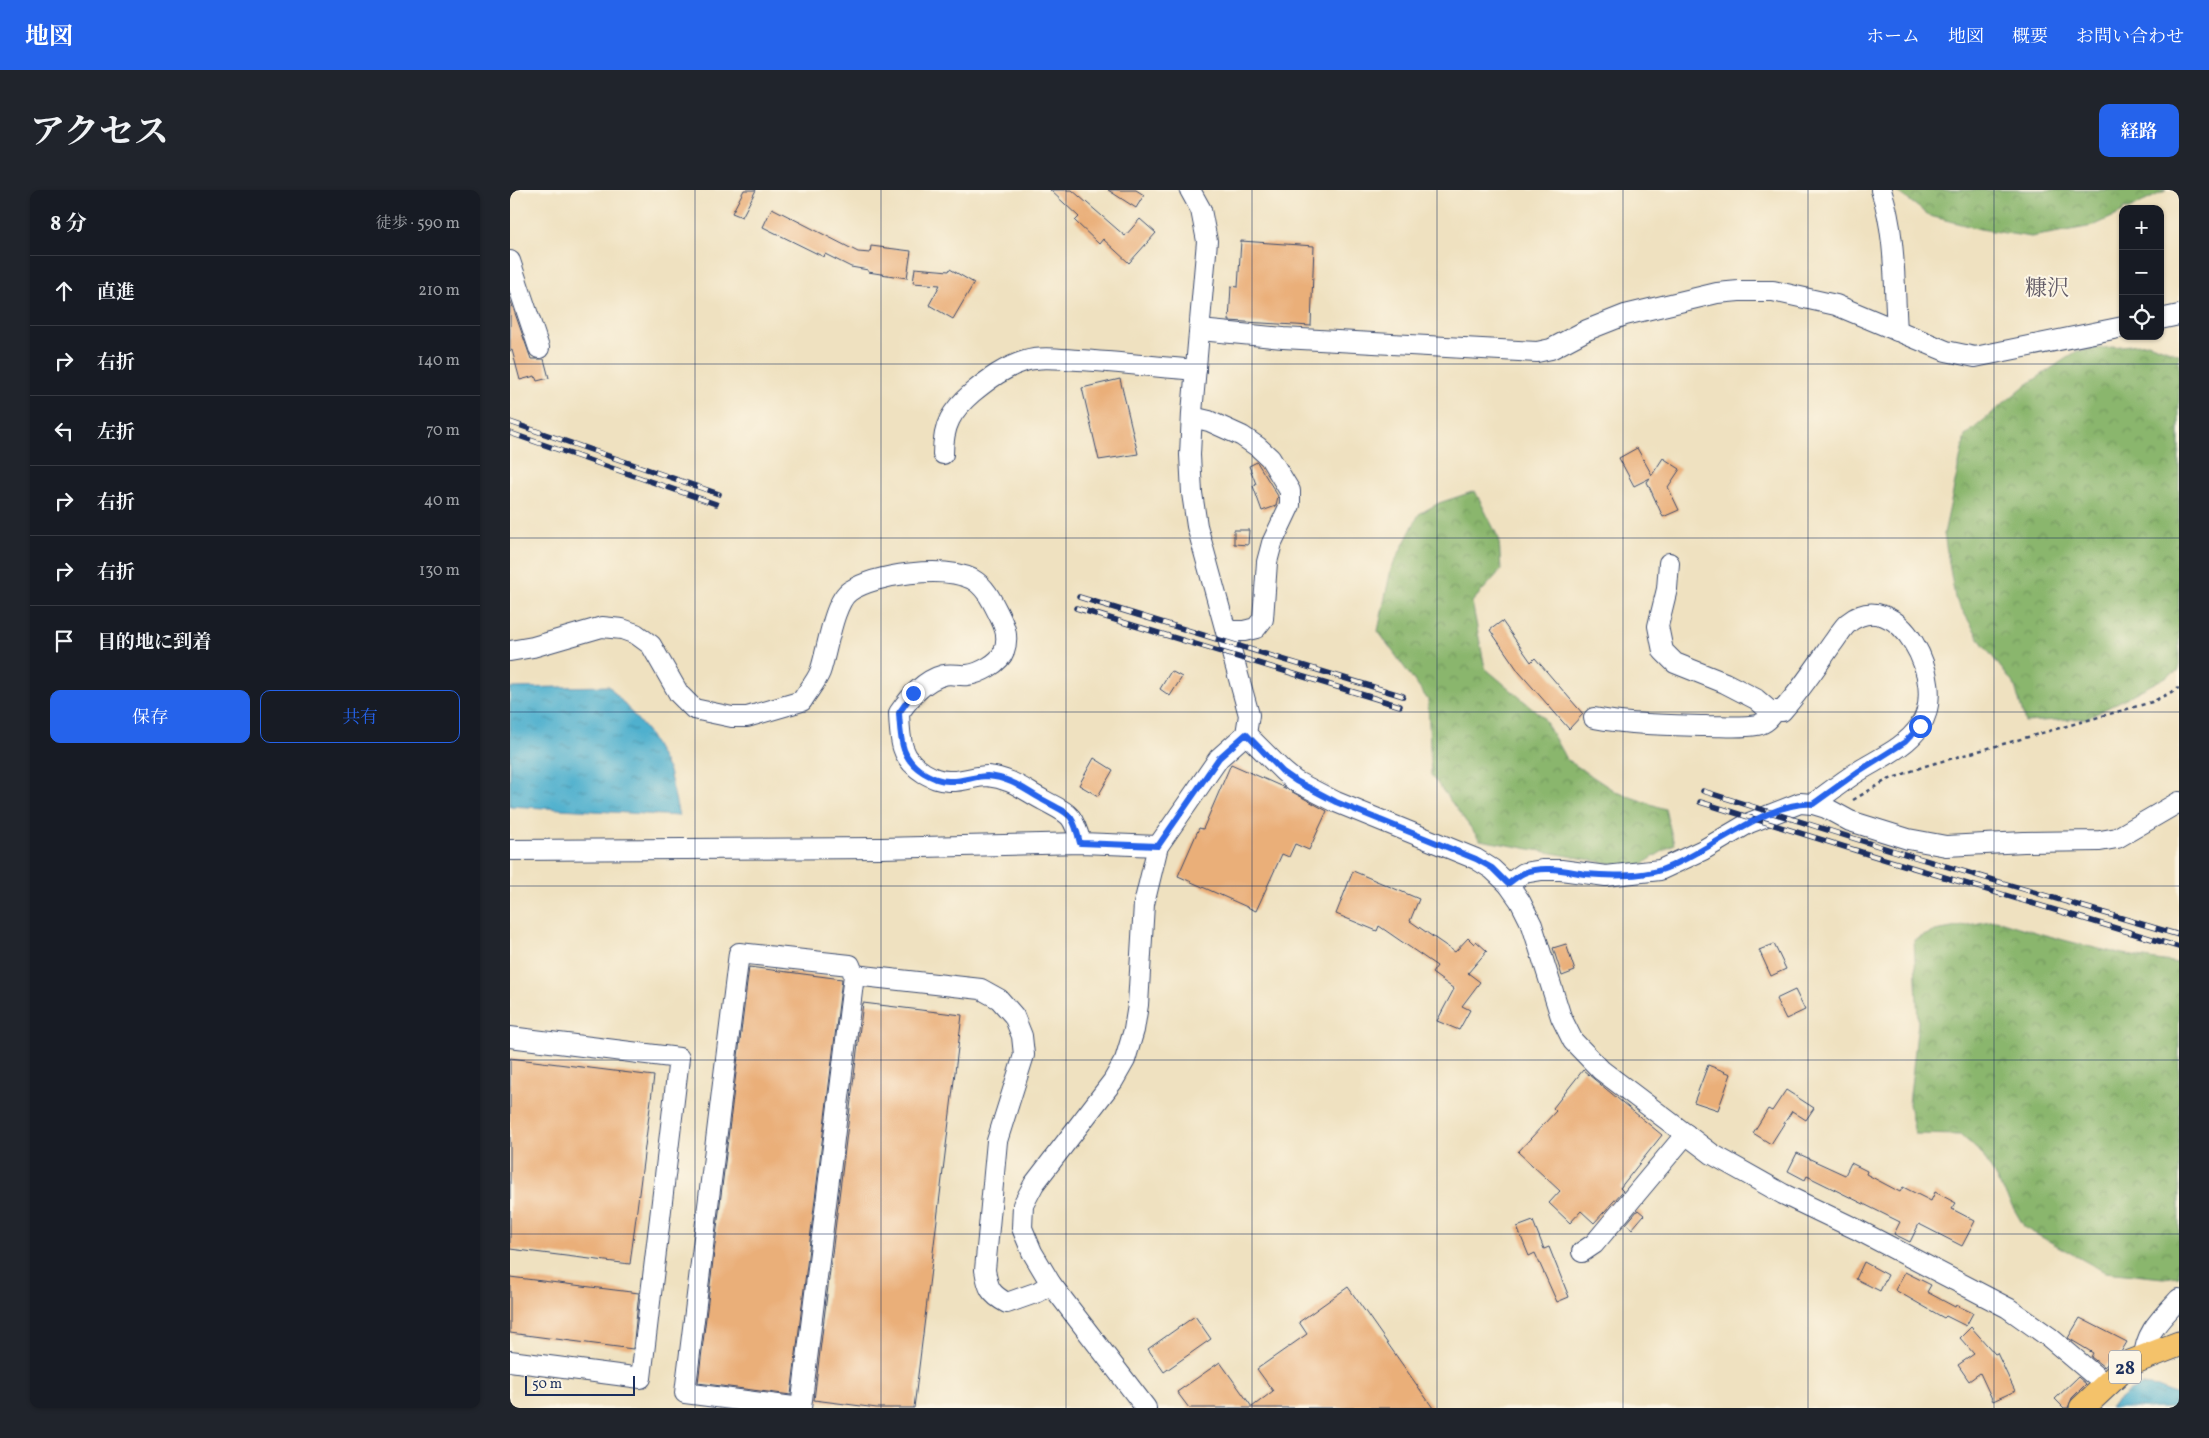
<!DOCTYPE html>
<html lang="ja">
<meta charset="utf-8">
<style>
:root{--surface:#171b24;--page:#20242c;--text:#f1f3f6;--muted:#9ea1a6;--line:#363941;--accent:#2563eb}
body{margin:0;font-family:Vollkorn,"Noto Serif JP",serif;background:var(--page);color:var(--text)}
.controls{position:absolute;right:15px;top:15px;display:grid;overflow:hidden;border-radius:10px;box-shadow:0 1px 4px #0004}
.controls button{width:45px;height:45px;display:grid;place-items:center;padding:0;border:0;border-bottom:1px solid var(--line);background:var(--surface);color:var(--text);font:25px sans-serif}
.scale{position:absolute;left:15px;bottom:12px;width:110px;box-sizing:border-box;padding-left:5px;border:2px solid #1b2f5e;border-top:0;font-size:14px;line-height:18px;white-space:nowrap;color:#1b2f5e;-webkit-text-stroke:4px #fcf5e5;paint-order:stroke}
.stop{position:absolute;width:15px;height:15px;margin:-11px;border:4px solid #2563eb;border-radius:50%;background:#fff}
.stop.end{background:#2563eb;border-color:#fff;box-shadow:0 1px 5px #0008}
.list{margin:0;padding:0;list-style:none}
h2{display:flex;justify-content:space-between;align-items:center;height:65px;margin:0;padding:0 20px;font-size:21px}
h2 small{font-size:16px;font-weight:400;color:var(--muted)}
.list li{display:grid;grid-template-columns:32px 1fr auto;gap:15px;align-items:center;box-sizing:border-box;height:70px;padding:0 20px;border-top:1px solid var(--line)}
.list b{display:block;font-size:19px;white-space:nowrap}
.list em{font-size:16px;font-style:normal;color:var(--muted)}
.actions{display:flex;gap:10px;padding:15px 20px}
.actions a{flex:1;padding:11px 0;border:1px solid var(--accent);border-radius:10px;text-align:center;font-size:18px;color:var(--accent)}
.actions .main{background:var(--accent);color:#fff}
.icon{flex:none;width:28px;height:28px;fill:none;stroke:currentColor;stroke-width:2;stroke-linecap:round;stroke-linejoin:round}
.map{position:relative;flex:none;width:1669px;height:1218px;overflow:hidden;border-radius:10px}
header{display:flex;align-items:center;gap:30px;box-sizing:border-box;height:70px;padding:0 25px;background:var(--accent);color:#fff}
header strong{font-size:24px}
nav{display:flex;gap:28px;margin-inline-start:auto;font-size:18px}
.intro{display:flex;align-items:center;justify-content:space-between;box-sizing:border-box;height:120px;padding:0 30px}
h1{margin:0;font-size:35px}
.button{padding:12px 22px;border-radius:10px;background:var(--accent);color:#fff;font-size:18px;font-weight:700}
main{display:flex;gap:30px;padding:0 30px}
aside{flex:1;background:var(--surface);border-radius:10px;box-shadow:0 1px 4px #0004}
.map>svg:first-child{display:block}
</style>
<header>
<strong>地図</strong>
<nav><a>ホーム</a><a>地図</a><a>概要</a><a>お問い合わせ</a></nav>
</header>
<div class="intro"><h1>アクセス</h1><a class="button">経路</a></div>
<main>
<aside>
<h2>8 分<small>徒歩 · 590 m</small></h2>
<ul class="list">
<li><svg class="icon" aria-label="ahead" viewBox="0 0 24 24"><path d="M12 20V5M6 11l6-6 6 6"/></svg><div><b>直進</b></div><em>210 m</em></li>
<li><svg class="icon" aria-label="right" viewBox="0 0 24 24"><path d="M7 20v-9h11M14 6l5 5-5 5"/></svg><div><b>右折</b></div><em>140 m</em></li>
<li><svg class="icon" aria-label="left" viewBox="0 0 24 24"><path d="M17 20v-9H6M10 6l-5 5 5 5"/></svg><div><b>左折</b></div><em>70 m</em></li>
<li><svg class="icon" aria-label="right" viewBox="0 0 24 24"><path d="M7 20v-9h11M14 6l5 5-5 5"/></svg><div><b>右折</b></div><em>40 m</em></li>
<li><svg class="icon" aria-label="right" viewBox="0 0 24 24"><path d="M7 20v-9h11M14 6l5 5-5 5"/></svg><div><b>右折</b></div><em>130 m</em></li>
<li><svg class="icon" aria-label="arrive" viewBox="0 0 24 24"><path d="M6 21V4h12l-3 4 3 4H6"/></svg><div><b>目的地に到着</b></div></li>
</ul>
<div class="actions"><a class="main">保存</a><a>共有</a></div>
</aside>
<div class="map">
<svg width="1669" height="1218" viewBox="0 0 1669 1218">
<defs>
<pattern id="forest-crowns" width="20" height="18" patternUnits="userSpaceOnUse" patternTransform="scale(1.25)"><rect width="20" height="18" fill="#8ab66d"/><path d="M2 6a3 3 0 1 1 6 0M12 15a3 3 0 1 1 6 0" fill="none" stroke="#70945d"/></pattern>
<pattern id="water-ripples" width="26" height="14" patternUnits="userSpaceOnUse" patternTransform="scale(1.25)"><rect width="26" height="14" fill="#4fb0ce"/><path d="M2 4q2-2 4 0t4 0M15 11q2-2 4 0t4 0" fill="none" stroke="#4190aa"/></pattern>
</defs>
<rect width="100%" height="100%" fill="#fcf5e5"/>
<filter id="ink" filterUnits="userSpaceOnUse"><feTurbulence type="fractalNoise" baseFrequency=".02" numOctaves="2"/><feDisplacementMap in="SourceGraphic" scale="10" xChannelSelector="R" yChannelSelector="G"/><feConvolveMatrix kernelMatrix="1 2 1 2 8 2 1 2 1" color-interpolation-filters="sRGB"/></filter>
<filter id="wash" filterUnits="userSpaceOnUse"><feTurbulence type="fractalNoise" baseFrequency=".0096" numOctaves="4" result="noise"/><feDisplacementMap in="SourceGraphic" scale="20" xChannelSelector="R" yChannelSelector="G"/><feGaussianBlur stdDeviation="1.12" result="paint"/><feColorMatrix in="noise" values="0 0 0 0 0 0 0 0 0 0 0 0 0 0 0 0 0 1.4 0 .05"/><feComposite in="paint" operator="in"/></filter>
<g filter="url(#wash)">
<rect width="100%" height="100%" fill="#efe1c0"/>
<g fill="url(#forest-crowns)" stroke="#527266">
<polygon points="1385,0 1657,0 1619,19 1613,19 1613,22 1583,36 1521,47 1470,39 1420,26"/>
<polygon points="1638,153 1669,164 1669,480 1578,528 1515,532 1505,496 1472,453 1445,408 1434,344 1455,246 1512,198 1567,161"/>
<polygon points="965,301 989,349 991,380 962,412 975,478 1033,527 1056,569 1106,602 1155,619 1164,654 1126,678 970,650 921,585 918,510 868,441 881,379 909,324 929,313"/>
<path d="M1486,730C1546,749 1607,766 1669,773V1086L1653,1088L1595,1082L1515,1038L1472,964L1451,945L1405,944L1399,914L1408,832L1404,750L1425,741Z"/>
</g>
<g fill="url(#water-ripples)" stroke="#357096">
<polygon points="99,496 137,541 159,581 169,626 0,616 0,498"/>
<polygon points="1633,1195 1648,1197 1669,1206 1669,1218 1599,1218 1620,1201"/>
</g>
<g id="blocks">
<g fill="#eaaf79">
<polygon points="234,0 246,0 232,27 222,23"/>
<polygon points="540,0 562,0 615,46 630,29 646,43 619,73 593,49 589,54 565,31 569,27"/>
<polygon points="598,0 626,0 634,5 626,18"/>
<polygon points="262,18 348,62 360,63 361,56 401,61 397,88 358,82 358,80 341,77 315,64 314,67 253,37"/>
<polygon points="731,51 804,56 801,136 719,131 721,96 728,97"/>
<polygon points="405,78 439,81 440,79 464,93 443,129 419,115 430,95 403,93"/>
<polygon points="0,109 21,169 34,169 39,188 27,191 25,186 10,190 2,160 0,161"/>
<polygon points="610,189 628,264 589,270 572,198"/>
<polygon points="1127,258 1142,285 1153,268 1170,279 1158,297 1169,320 1153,327 1137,292 1140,288 1124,296 1109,268"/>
<polygon points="747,272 768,306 766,316 752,321 743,296 746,294 739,276"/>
<polygon points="724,340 739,340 738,355 724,354"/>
<polygon points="992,431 1021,472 1025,468 1073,524 1059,539 1009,482 980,440"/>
<polygon points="661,481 672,487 660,506 650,499"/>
<polygon points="584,568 603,580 588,606 569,595"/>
<polygon points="721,574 775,598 817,621 799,660 785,654 779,667 772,664 746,721 668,686 689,638 693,639"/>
<polygon points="843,681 909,709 900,731 945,762 958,748 964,754 966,751 977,761 958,783 970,792 952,816 960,820 949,840 927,831 944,799 922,783 927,776 869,736 867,741 826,724"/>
<polygon points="1056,754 1065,781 1052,786 1043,758"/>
<polygon points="1264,754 1276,779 1261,786 1249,760"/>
<polygon points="239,777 332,789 281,1205 188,1193"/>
<polygon points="1285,800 1295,820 1276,829 1266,809"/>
<polygon points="353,813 452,825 404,1218 367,1218 304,1210"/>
<polygon points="0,868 144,886 120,1074 0,1059"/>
<polygon points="1198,875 1221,884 1208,920 1184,912"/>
<polygon points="1073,880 1152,945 1110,998 1113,1001 1084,1033 1071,1021 1060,1033 1039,1013 1050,1001 1008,962 1046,921 1043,918"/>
<polygon points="1276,900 1304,918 1296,930 1282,921 1261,954 1243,943 1258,919 1262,921"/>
<polygon points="1287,963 1335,985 1341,973 1357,981 1356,984 1390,1002 1393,997 1421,1011 1425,1002 1446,1013 1442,1019 1465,1031 1452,1056 1409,1034 1400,1052 1384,1044 1390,1032 1297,986 1295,990 1278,981"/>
<polygon points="1128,1020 1134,1025 1122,1039 1116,1034"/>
<polygon points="1023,1031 1034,1059 1039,1057 1059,1107 1047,1112 1025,1063 1019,1066 1007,1037"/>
<polygon points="1354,1072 1378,1085 1370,1101 1346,1089"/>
<polygon points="1395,1082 1421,1095 1417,1102 1445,1117 1446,1115 1463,1123 1456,1136 1436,1126 1434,1128 1385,1100"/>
<polygon points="0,1087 129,1103 123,1159 0,1143"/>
<polygon points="838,1097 923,1218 679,1218 667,1202 710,1172 742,1217 763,1201 747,1179 797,1144 789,1132"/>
<polygon points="685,1126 701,1149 654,1182 638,1159"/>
<polygon points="1570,1128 1617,1152 1611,1162 1594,1177 1581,1167 1583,1163 1558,1148"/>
<polygon points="1461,1137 1485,1164 1487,1163 1505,1201 1483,1211 1470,1183 1459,1191 1448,1175 1464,1164 1450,1148"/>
<polygon points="1568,1187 1576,1194 1562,1208 1558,1218 1554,1218 1545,1209"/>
</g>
</g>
</g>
<g filter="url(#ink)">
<use href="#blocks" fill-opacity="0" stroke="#3b4a6d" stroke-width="1"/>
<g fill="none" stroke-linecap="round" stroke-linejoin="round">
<defs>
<g id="minor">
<path d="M1371,0C1386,44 1384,95 1387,141"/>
<polyline points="0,71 29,158"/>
<polyline points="1650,129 1669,125"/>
<polyline points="690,140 773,148 1027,162 1041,159 1077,140 1115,125 1207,103 1229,101 1263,101 1326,115 1436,161 1465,167 1613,137"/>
<polyline points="682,227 699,231 732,246 748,257 760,268 780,301 780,315 762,353 757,372 753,429 746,438 734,441 716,441"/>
<path d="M433,264C433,235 441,221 463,202C479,189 495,177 515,171C531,166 551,169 568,170C607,172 647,177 686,180"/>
<path d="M1159,373L1157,399L1148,436L1153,461L1165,473L1215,493L1246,509L1260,521H1272C1291,500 1306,477 1322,454C1327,448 1332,438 1338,433C1387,393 1440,492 1410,536C1396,557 1370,568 1349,581C1333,591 1318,603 1303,614"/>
<path d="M0,461L23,457L92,437L112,439L126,444L141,455L169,504L184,519L222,527H237L292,511C297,502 306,492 310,482C317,463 323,412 340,401C366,384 433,375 462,389C476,397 482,411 489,425C495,437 499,447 494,461C490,473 469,484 457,485C450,486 441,483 434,485C414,490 400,507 389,523C390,550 390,568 414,583C423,588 429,591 439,591C452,592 465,586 477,586C501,588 514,600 533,610C560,625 562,622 571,653"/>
<path d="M1084,528C1121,535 1160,535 1197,536C1213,536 1231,538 1247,535C1256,533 1260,528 1265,521"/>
<polyline points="736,544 773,581 785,591 826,612 966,669 982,679 998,694 1010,711 1022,735 1051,827 1063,851 1091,880 1202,964 1273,1004 1346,1039 1498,1118 1539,1147 1596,1195"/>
<polyline points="0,660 371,658 571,653 648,656"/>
<polyline points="998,694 1014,683 1032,680 1051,680 1096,686 1150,680 1193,660 1239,633 1290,613 1303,614 1316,618 1340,631 1398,649 1436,656 1514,652 1590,651 1607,648 1669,612"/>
<polygon points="229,763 340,775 344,785 291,1218 175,1203"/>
<path d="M344,785L471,799L489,809L504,826L512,846L514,865L487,951L475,1080C478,1098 480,1104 497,1113L528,1102L541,1094"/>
<polyline points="0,847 169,868 131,1188 0,1171"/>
<polyline points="1072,1062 1084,1054 1176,944"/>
<path d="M1634,1168C1635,1142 1652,1128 1669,1109"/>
<polyline points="636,1218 541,1094 522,1062 512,1038 513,1015 524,994 603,891 615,870 624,840 628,815 634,714 648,656 709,568 736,544 739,525 687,336 682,303 680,265 682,223 697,51 691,20 680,0"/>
</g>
<polyline id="major" points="1572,1218 1620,1173 1669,1154"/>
</defs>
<use href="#minor" stroke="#3b4a6d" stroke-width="22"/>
<use href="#major" stroke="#3b4a6d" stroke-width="27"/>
<polyline stroke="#3b4a6d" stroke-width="2.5" stroke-dasharray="4 4" stroke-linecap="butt" points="1343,610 1375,591 1415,576 1642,512 1669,498"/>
<use href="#minor" stroke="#fff" stroke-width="20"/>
<use href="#major" stroke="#f4c26a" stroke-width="25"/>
<defs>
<g id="rail">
<polyline points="0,232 209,304"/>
<polyline points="0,243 206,314"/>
<polyline points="569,407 893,506"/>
<polyline points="566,418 890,516"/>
<polyline points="1193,601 1381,660 1669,745"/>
<polyline points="1190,612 1377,670 1669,757"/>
</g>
</defs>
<use href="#rail" stroke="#1b2f5e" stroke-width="5.5"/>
<use href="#rail" stroke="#fcf5e5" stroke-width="4" stroke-dasharray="11" stroke-linecap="butt"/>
</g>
</g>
<g fill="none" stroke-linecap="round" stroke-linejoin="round" filter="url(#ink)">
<path stroke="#2563eb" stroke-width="6" d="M403,503L389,523C391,550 390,568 414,583C423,588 429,591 439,591C452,592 465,586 477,586C502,588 513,599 533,610C560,625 562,621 570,653L648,656L709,568L736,544L773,582L786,591L826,612L966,669L982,678L998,694C1003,690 1009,685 1014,683C1033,675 1056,681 1075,684C1096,686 1130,687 1151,680C1196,665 1257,610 1303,614L1349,581L1395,552L1410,536"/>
</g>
<path fill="none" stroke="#1b2f5e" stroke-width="1" stroke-opacity="0.55" d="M185,0V1218M371,0V1218M556,0V1218M742,0V1218M927,0V1218M1113,0V1218M1298,0V1218M1484,0V1218M0,174H1669M0,348H1669M0,522H1669M0,696H1669M0,870H1669M0,1044H1669"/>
<g text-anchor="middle" stroke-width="4" stroke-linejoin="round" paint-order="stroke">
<rect fill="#fcf5e5" stroke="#5e6a86" stroke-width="1" x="1599" y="1160.5" width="32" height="33" rx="4"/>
<g font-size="19" font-weight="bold" fill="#1b2f5e">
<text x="1615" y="1184">28</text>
</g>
<g font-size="22" fill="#635c67" stroke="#fcf5e5">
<text x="1537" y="105">糠沢</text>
</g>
</g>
</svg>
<div class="controls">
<button>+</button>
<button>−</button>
<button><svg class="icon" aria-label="locate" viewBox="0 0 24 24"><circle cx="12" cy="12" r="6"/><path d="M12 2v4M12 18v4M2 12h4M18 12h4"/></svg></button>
</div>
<div class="scale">50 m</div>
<div class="stop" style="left:1410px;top:536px"></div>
<div class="stop end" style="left:403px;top:503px"></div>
</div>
</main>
